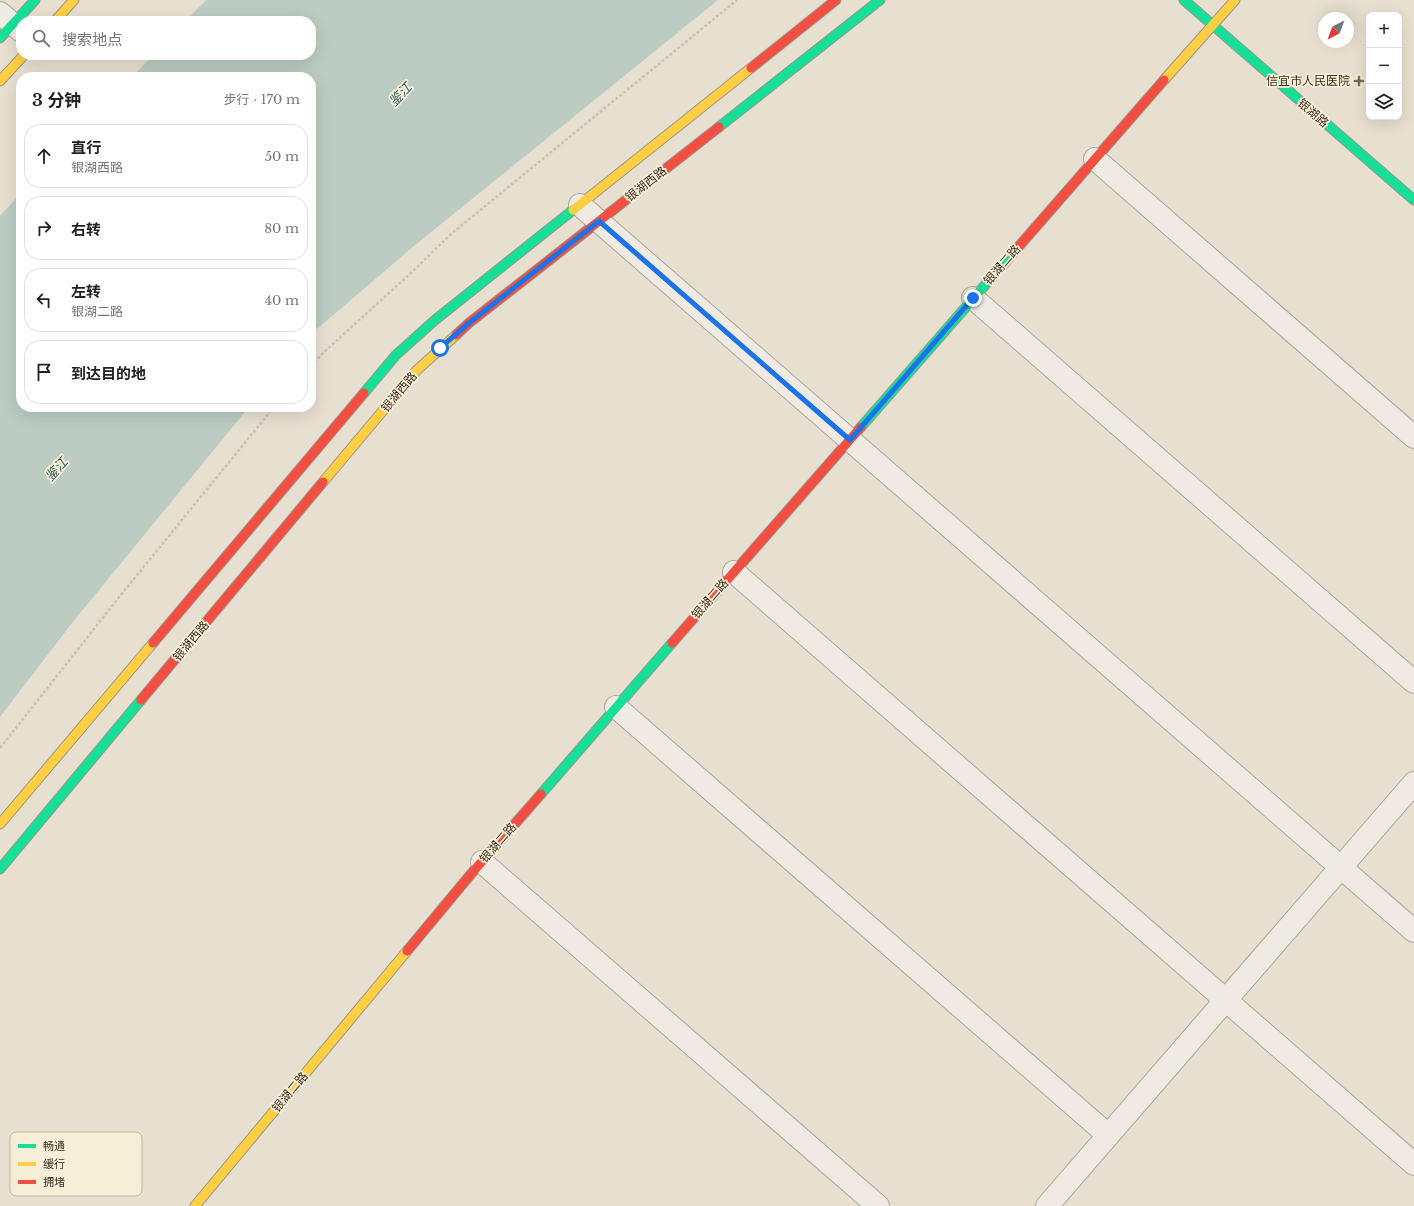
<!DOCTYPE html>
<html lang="zh">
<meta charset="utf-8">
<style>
:root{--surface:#fff;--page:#f6f6f6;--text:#222;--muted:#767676;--line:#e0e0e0}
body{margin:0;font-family:"Libre Baskerville","Noto Sans SC",serif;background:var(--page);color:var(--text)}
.controls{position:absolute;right:12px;top:12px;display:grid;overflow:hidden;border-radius:8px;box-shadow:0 4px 16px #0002}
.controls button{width:36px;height:36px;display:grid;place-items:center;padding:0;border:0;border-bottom:1px solid var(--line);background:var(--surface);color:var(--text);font:20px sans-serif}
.compass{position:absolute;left:1318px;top:12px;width:36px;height:36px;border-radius:50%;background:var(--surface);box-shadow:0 4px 16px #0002;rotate:221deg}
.stop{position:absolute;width:12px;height:12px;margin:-9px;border:3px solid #1a73e8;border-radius:50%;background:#fff}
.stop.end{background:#1a73e8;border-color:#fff;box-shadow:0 1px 4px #0008}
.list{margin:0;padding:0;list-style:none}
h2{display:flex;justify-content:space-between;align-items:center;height:52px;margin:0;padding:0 16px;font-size:17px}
h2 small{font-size:13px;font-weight:400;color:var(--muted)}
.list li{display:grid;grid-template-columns:26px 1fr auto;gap:12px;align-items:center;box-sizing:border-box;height:64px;margin:0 8px 8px;padding:0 8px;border:1px solid var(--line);border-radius:16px}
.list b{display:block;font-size:15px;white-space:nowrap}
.list p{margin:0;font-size:13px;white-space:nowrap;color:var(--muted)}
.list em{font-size:13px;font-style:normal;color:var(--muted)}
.icon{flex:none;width:22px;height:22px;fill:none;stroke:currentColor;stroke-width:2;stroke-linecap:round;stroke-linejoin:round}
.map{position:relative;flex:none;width:1414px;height:1206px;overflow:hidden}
.search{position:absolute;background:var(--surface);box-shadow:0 4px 16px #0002;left:16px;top:16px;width:300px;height:44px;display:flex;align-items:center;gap:10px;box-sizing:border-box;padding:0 14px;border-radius:16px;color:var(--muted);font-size:15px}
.panel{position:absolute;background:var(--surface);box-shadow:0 4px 16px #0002;left:16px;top:72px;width:300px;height:340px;border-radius:16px}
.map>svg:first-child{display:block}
</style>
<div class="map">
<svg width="1414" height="1206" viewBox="0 0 1414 1206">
<rect width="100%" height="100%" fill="#e7e0d1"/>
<g fill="#bcccc2">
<polygon points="206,0 718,0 414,246 311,334 311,77 132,77 153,55 311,55 311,21 186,21"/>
<polygon points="21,193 21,407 249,407 72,623 0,717 0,216"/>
</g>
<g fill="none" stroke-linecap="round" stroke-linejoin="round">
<defs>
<g id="street">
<polyline points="0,13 21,31"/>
<polyline points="1095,159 1414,437"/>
<polyline points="580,205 1414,931"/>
<polyline points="973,298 1414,682"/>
<polyline points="734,572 1414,1164"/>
<polyline points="616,707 1108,1135"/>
<polyline points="482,862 878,1206"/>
<polyline points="1047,1206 1414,783"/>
</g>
<g id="fast">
<polyline points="1184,0 1414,200"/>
<polyline points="0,38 35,0"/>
<polyline points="719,127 880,0"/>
<polyline points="364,393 396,355 435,320 573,210"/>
<polyline points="861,427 1014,252"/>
<polyline points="541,794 672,643"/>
<polyline points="0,869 141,700"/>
</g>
<g id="slow">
<polyline points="55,21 74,0"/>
<polyline points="1164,80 1235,0"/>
<polyline points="0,81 24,55"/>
<polyline points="573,210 751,68"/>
<polyline points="323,482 417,370 456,335"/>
<polyline points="0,824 153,643"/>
<polyline points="195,1206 407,951"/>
</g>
<g id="jam">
<polyline points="751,68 836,0"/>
<polyline points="1014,252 1164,80"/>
<polyline points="456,335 469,323 719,127"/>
<polyline points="153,643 364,393"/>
<polyline points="672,643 861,427"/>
<polyline points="141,700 323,482"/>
<polyline points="407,951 471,874 541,794"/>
</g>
</defs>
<use href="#street" stroke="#ada599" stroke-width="24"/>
<use href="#fast" stroke="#9c958a" stroke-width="11"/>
<use href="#slow" stroke="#9c958a" stroke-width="11"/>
<use href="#jam" stroke="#9c958a" stroke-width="11"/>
<g stroke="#c8c2b9" stroke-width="2.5" stroke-dasharray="3 2" stroke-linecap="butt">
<polyline points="311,366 323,353 412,272 451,234 737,0"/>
<polyline points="0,748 120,596 274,407"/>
</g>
<use href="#street" stroke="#efebe3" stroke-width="22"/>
<use href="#fast" stroke="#16e098" stroke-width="9"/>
<use href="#slow" stroke="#ffcf43" stroke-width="9"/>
<use href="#jam" stroke="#f24e42" stroke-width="9"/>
</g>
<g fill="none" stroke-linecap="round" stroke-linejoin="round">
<polyline stroke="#1a73e8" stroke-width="5" points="440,348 469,323 599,221 850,440 973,298"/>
</g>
<path fill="#786c5e" stroke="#f7eed8" stroke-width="1.5" d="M1357 75h4v4h4v4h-4v4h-4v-4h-4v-4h4z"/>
<g text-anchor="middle" stroke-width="3.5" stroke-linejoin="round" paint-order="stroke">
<g font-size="12" fill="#3d2e20" stroke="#f7eed8" text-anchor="end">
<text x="1350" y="85">信宜市人民医院</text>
</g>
<g font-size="12" fill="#3d2e20" stroke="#f7eed8">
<text transform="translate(1313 113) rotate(41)" y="4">银湖路</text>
<text transform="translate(646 184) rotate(-38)" y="4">银湖西路</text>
<text transform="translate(1002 265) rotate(-49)" y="4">银湖二路</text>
<text transform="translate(399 392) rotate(-50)" y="4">银湖西路</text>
<text transform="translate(710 599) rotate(-49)" y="4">银湖二路</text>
<text transform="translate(191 641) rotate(-50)" y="4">银湖西路</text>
<text transform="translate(498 843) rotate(-49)" y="4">银湖二路</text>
<text transform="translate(290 1092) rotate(-50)" y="4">银湖二路</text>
</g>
<g font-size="13" font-style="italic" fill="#2f5d5a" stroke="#f7eed8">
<text transform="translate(400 94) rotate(-47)" y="5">鉴江</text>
<text transform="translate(56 469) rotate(-48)" y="5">鉴江</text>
</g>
</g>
<rect x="10" y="1132" width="132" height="64" rx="6" fill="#f7eed8" stroke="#bfb4a1" stroke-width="1"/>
<rect x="18" y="1144" width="18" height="4" fill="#16e098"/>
<rect x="18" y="1162" width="18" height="4" fill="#ffcf43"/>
<rect x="18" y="1180" width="18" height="4" fill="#f24e42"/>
<g font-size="11" fill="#3d2e20">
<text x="43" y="1150">畅通</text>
<text x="43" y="1168">缓行</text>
<text x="43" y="1186">拥堵</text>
</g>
</svg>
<div class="controls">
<button>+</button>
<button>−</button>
<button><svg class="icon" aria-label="layers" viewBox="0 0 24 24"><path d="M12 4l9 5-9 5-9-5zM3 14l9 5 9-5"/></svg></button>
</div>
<svg class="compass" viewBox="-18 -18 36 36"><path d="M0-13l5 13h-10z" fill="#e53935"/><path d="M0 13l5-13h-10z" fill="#767676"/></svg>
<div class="stop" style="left:440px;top:348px"></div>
<div class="stop end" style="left:973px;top:298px"></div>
<div class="search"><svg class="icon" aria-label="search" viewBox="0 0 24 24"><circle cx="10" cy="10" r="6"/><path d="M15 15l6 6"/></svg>搜索地点</div>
<section class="panel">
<h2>3 分钟<small>步行 · 170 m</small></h2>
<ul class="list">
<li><svg class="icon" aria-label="ahead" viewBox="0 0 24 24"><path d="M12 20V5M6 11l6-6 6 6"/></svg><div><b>直行</b><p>银湖西路</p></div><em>50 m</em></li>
<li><svg class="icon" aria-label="right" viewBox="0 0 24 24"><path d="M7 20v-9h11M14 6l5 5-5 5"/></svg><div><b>右转</b></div><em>80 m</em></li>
<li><svg class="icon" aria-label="left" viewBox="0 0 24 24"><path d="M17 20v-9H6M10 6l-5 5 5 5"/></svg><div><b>左转</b><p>银湖二路</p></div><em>40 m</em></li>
<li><svg class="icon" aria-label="arrive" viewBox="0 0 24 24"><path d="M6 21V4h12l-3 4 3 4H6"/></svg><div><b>到达目的地</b></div></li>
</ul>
</section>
</div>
